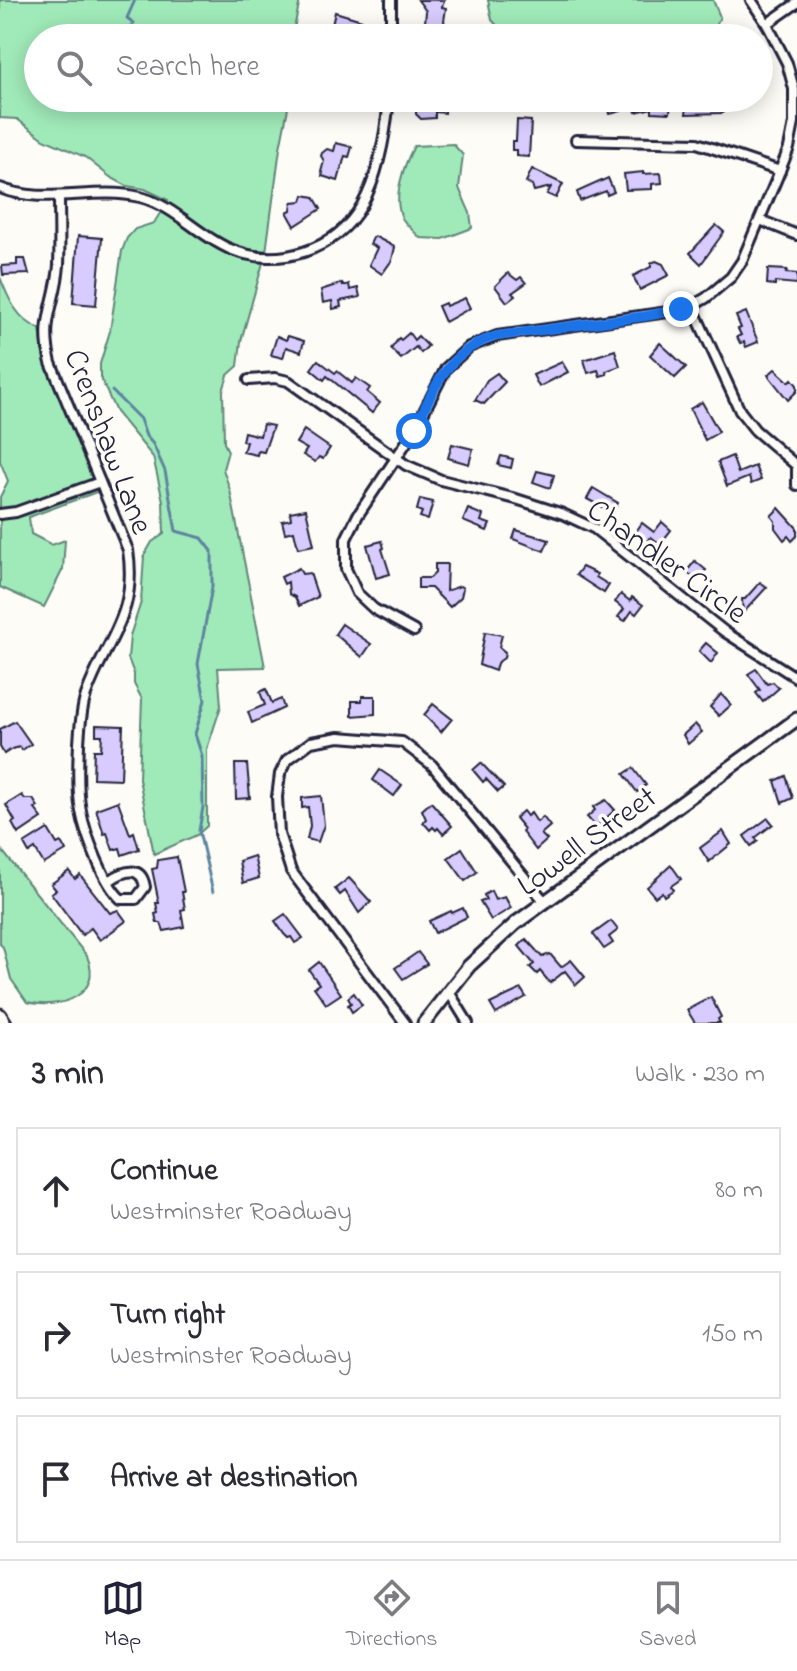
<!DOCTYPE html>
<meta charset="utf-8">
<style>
:root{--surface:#fff;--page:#f7f7f7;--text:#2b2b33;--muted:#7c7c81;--line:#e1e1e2;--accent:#22223b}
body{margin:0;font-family:"Indie Flower",sans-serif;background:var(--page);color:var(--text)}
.stop{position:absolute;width:24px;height:24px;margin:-18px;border:6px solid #1a73e8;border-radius:50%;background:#fff}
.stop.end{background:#1a73e8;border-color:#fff;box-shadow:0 2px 8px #0008}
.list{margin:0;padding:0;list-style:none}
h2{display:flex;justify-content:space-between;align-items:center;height:104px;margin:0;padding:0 32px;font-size:34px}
h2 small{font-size:26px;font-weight:400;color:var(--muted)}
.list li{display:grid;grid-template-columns:52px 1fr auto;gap:24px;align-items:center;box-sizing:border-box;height:128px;margin:0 16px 16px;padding:0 16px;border:2px solid var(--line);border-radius:0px}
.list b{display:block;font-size:30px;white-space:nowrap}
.list p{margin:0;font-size:26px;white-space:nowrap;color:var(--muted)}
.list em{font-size:26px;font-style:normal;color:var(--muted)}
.icon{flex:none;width:44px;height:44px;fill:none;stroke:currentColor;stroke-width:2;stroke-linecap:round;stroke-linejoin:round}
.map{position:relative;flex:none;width:797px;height:1023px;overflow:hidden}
.search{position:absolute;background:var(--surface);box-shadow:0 4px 20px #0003;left:24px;right:24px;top:24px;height:88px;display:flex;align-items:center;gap:20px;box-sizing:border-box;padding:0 28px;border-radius:44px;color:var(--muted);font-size:30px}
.sheet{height:536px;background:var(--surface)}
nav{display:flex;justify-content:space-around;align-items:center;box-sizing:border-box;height:112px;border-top:2px solid var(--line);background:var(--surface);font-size:22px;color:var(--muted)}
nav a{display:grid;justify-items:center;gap:4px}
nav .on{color:var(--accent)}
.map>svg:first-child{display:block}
</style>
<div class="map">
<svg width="797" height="1023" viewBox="0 0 797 1023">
<rect width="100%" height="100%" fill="#fdfcf7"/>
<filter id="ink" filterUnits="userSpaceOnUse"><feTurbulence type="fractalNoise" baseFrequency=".0125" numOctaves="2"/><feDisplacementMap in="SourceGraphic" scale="16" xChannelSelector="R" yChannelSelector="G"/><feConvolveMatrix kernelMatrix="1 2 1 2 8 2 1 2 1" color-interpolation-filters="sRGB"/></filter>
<g filter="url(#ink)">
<g fill="#a0eab9" stroke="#61867a" stroke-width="2">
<polygon points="0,0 300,0 292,38 38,38 38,98 290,98 280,148 266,252 241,341 238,366 228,375 223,391 224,443 228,451 223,469 230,490 265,667 218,668 221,706 207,749 207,826 197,835 154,854 139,779 142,699 134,684 134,674 128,658 130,636 141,602 144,556 152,542 164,534 163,501 153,457 116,412 100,377 100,364 110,331 122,251 127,238 135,229 154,223 168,200 145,189 127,186 110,177 85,157 44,139 17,119 0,118"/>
<polygon points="488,0 713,0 720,17 711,34 704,38 508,38 492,20"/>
<path d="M453,144L463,155L459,188L470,213L472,228L443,239L420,238C415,232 406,225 402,218C392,197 404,165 414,146Z"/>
<path d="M0,277C8,298 17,320 40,329L43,350L89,466L97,492L29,517L31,534L52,545L65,540L63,569L44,607L0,587V497L8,481L0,461Z"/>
<path d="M0,848L87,956C104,996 59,1010 27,1002L11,979L3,947L0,944Z"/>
</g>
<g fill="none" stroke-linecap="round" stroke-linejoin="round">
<g stroke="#5c84a0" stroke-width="3">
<polyline points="124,38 134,23 127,18 135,0"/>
<polyline points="112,391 140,419 146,436 153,444 165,471 176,531 202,538 212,551 212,587 198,664 205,700 195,734 202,756 203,807 199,831 213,892"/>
</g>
</g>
<g fill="#d8cbfd" stroke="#22223b" stroke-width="2">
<polygon points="418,0 444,0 442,7 446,8 444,21 446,26 442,28 425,23 426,11"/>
<polygon points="335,12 362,20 360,30 350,26 346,38 329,38"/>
<polygon points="422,98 445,100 445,113 435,112 435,118 421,119 416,114 416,104 421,104"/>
<polygon points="607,98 617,99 621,111 610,114"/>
<polygon points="652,98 671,100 670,113 652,112 652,108 636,112 633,102"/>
<polygon points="688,98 695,98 695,102 724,103 723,113 686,114"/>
<polygon points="517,120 531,121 529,157 516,156 516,150 512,150 512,141 516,141"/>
<polygon points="336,143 352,147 349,157 345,156 338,181 322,176 323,173 321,172 324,161 321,156 322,153 327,149 334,151"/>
<polygon points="532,169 563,184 556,198 547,194 551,187 534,191 532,185 526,182"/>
<polygon points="643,172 643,174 661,173 662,183 652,184 652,189 626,190 624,174"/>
<polygon points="608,178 614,192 607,195 606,191 580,201 577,192"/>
<polygon points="304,195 314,197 321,209 295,226 287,212 291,210 292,202 302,201"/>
<polygon points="716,225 724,232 701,264 690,253"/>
<polygon points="78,236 102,238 96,305 73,303"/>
<polygon points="374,236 395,247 392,260 382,274 369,265 377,248 370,244"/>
<polygon points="17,259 25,259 29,274 3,275 2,266 17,265"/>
<polygon points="656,261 663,264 669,275 640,290 633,276 651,267 651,263"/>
<polygon points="768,269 787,270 786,273 797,274 797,284 775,282 775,285 767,284"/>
<polygon points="508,273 517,280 521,277 526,283 512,293 515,296 507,302 495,286"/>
<polygon points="342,283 343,286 349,284 350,290 358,288 360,297 340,301 341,307 333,309 332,301 323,303 321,290"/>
<polygon points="465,298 470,308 445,322 438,306 445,303 446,306"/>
<polygon points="746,312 758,342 746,347 744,342 740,343 737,337 741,335 738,329 741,328 736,316"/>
<polygon points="409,333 414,340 418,336 428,346 421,353 416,347 401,359 391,349 399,338 401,340"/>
<polygon points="277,336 286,340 288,336 304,341 301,352 286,347 283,358 271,355"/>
<polygon points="660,343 686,367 675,378 650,355"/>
<polygon points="615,350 620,366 606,371 607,374 600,376 598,370 588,373 584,360"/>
<polygon points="318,360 335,373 337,371 352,383 356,378 370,388 367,392 380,403 372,413 327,376 324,380 311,369"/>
<polygon points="562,362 568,372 539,387 533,375"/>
<polygon points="775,369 789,382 792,379 797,385 797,391 788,400 768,375"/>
<polygon points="497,373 505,382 484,404 475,400 487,380"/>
<polygon points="702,402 719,432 705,440 690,409"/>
<polygon points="263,424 273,426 264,452 258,451 257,455 243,452 246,442 242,441 244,432 260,436"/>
<polygon points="304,430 330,448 323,459 319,457 315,462 303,455 307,449 296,443"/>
<polygon points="452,444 473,449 469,464 448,458"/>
<polygon points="501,456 513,459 511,468 498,465"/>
<polygon points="732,456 738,473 755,466 761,480 751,484 749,477 727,486 718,462"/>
<polygon points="537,471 554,475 550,488 533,482"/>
<polygon points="593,488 618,503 613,513 587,499"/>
<polygon points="420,499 433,502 428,520 420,517 422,512 417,510"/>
<polygon points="779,508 797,528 797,536 792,541 788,536 784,540 775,528 775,521 771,516"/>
<polygon points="306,509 314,545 298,548 294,531 285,533 282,521 291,519 290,512"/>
<polygon points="468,509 483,515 481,521 490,524 487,531 463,521"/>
<polygon points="662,522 671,530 660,544 651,537 647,542 635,533 642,523 654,532"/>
<polygon points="516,530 549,540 544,551 513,539"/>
<polygon points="382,541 384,548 382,549 390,574 376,578 367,545"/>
<polygon points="695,561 706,570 697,580 686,572"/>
<polygon points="435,564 447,564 446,591 460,586 463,588 461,597 450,607 431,588 418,588 418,578 430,578 435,573"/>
<polygon points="582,567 597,574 596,577 609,585 604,593 576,575"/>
<polygon points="299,568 302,574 310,573 318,597 299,606 295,597 289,594 288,582 284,584 281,577"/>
<polygon points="760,582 767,587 743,613 742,599 745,599"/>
<polygon points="621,594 630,601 632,597 643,605 636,614 632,611 625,621 618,617 624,609 615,602"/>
<polygon points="342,624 371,644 362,657 335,634"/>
<polygon points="485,632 502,635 499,647 505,652 504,658 497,663 495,671 479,665"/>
<polygon points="706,643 718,653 711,663 699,651"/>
<polygon points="756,669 767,684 773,682 779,688 763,702 756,693 760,690 748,674"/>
<polygon points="266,689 272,703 281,699 284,708 252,723 248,712 265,705 260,692"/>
<polygon points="721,694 731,705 719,716 710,707"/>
<polygon points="362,696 375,696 375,714 352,716 352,701 362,701"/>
<polygon points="433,704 452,719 441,732 424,715"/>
<polygon points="15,721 31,744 22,750 20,747 12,749 4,754 0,747 0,729"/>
<polygon points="695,724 702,732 688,744 683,735"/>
<polygon points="96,725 123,726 121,779 93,778 94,750 101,750 102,735 96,735"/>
<polygon points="481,763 504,787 498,792 486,779 483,782 473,770"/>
<polygon points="235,764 247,764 250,798 236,799"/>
<polygon points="633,768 646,785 637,792 624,774"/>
<polygon points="380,770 402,785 394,796 373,780"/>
<polygon points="786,776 793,798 782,803 775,781"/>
<polygon points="22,795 25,799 33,799 38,807 35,809 42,818 18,834 12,823 15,821 6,805"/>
<polygon points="321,796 324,825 318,842 307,839 310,826 308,807 302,808 302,798"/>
<polygon points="606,800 615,810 596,827 587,817 595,810 593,807"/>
<polygon points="118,801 130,834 134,832 139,849 122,855 120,848 113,850 107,833 104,834 96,809"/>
<polygon points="431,802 452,826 443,834 438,828 436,830 433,827 430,830 423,822 426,819 422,810"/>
<polygon points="523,811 527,816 531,813 537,822 543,817 550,826 541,834 547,840 536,850 522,832 524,829 515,818"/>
<polygon points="768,818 773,824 755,838 758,841 751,846 744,836"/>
<polygon points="48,829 57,844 61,842 66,851 44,864 35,849 29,853 24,844"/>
<polygon points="723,831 731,844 709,862 700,848"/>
<polygon points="462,848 477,872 465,881 448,858"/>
<polygon points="254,856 259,878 243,883 239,861"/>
<polygon points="177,857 184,892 182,892 185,909 181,910 184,927 164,931 161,923 157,923 155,914 158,913 156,903 159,903 152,869 157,868 158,860"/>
<polygon points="671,865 681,879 671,886 673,890 664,896 662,892 655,897 647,887"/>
<polygon points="69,871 75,879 80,875 110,913 118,910 126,921 100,940 91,928 82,935 51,893 56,890 51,884"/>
<polygon points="349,878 371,902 359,913 345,891 340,895 335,889"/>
<polygon points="491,891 495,900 505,897 511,908 491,920 480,902 486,900 484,895"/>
<polygon points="463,908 467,917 435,933 429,921 451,911 452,913"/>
<polygon points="285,914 303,938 295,943 291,937 288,938 284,934 275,921"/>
<polygon points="611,921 618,930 609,937 613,943 604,949 593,934"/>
<polygon points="526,939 542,957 550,954 561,967 571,960 585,977 576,985 565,971 550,983 540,971 537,974 530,967 534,964 519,946"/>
<polygon points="418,952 427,964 403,979 395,968"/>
<polygon points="319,962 341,994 326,1004 314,987 319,984 309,970"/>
<polygon points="521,989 526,997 496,1014 490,1004"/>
<polygon points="354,993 362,1005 352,1012 348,1005 351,1003 348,998"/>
<polygon points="711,997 721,1017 718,1019 720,1023 695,1023 687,1010"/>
</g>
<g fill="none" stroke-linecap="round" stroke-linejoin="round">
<defs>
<g id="minor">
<polyline points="767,24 797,3"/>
<polyline points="391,38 391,0"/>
<polyline points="576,140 697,143 780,171"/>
<path d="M0,188C45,206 94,186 140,197C175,206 197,235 230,249C278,269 336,251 362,205C379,174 386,132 389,98"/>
<path d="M59,196C59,218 60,242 59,265C56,305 40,319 51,363L128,550C138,615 106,639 86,695C78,719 76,785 81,811C85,834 104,884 121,899H136L145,887C141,864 123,871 109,881"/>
<polyline points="760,220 797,235"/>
<polyline points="692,306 740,411 755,430 797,466"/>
<polyline points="249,380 275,378 288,381 406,465 441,480 516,499 563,514 595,529 725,632 797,678"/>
<polyline points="797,468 797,485"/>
<polyline points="0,514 16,512 100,482"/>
<polyline points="414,631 374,609 357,593 346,569 346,539 358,515 414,431 446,368 469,347 497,336 668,312 692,306 706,298 731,277 742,261 777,178 789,148 794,123 794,89 787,63 767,24 751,0"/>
<polyline points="449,992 468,1023"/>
<polyline points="405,1023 291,871 279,834 277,797 280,774 287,760 311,742 339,737 402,742 432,765 545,902"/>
</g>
<g id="secondary">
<polyline points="0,1015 5,1023"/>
<polyline points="424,1023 469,966 516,923 797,719"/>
</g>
</defs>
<use href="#minor" stroke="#22223b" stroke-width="14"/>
<use href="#secondary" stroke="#22223b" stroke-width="17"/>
<use href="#minor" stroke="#fdfcf7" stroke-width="8"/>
<use href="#secondary" stroke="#fdfcf7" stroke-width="11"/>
</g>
</g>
<g fill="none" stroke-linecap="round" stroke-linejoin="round" filter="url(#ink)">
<path stroke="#1a73e8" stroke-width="10" d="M414,431C435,388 446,350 497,336L646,316L681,309"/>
</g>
<g text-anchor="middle" stroke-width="7" stroke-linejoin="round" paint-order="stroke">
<g font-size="32" fill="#22223b" stroke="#fdfcf7">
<text transform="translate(110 441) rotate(69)" y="11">Crenshaw Lane</text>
<text transform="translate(668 560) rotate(36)" y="11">Chandler Circle</text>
<text transform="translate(586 840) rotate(-36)" y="11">Lowell Street</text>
</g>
</g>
</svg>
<div class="stop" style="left:414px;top:431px"></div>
<div class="stop end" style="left:681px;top:309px"></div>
<div class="search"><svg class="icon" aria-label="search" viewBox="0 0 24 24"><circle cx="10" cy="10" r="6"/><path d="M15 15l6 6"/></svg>Search here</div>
</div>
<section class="sheet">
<h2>3 min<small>Walk · 230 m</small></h2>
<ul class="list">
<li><svg class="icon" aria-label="ahead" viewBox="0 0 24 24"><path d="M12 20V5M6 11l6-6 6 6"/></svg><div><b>Continue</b><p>Westminster Roadway</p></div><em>80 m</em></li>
<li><svg class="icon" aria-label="right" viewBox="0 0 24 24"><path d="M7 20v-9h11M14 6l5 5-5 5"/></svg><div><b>Turn right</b><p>Westminster Roadway</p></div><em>150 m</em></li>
<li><svg class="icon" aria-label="arrive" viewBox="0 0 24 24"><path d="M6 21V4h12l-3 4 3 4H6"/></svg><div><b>Arrive at destination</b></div></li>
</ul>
</section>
<nav>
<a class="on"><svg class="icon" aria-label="map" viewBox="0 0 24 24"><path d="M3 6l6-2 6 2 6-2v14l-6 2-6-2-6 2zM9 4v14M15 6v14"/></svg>Map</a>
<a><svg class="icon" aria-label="directions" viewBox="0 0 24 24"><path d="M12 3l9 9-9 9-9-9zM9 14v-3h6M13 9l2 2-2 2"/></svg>Directions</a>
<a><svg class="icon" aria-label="saved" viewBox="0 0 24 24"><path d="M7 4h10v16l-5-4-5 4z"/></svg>Saved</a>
</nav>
